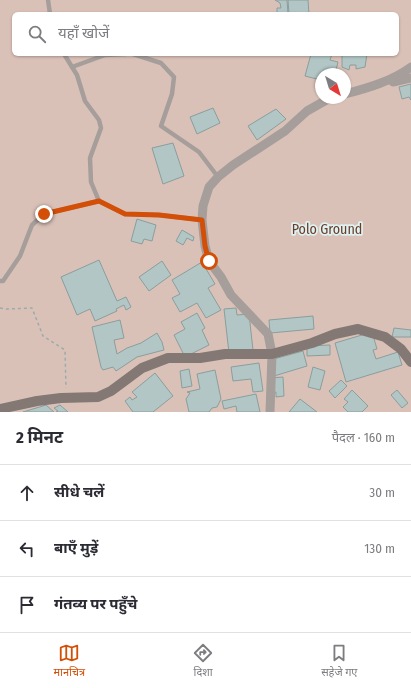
<!DOCTYPE html>
<html lang="hi">
<meta charset="utf-8">
<style>
:root{--surface:#fff;--page:#f7f7f7;--text:#2b2b33;--muted:#7c7c81;--line:#e1e1e2;--accent:#d34f07}
body{margin:0;font-family:"Fira Sans Condensed","Noto Sans Devanagari",sans-serif;background:var(--page);color:var(--text)}
.compass{position:absolute;left:315px;top:68px;width:36px;height:36px;border-radius:50%;background:var(--surface);box-shadow:0 1px 3px #0004;rotate:142deg}
.stop{position:absolute;width:12px;height:12px;margin:-9px;border:3px solid #d34f07;border-radius:50%;background:#fff}
.stop.end{background:#d34f07;border-color:#fff;box-shadow:0 1px 4px #0008}
.list{margin:0;padding:0;list-style:none}
h2{display:flex;justify-content:space-between;align-items:center;height:52px;margin:0;padding:0 16px;font-size:17px}
h2 small{font-size:13px;font-weight:400;color:var(--muted)}
.list li{display:grid;grid-template-columns:26px 1fr auto;gap:12px;align-items:center;box-sizing:border-box;height:56px;padding:0 16px;border-top:1px solid var(--line)}
.list b{display:block;font-size:15px;white-space:nowrap}
.list em{font-size:13px;font-style:normal;color:var(--muted)}
.icon{flex:none;width:22px;height:22px;fill:none;stroke:currentColor;stroke-width:2;stroke-linecap:round;stroke-linejoin:round}
.map{position:relative;flex:none;width:411px;height:412px;overflow:hidden}
.search{position:absolute;background:var(--surface);box-shadow:0 1px 3px #0004;left:12px;right:12px;top:12px;height:44px;display:flex;align-items:center;gap:10px;box-sizing:border-box;padding:0 14px;border-radius:6px;color:var(--muted);font-size:15px}
.sheet{height:220px;background:var(--surface)}
nav{display:flex;justify-content:space-around;align-items:center;box-sizing:border-box;height:56px;border-top:1px solid var(--line);background:var(--surface);font-size:11px;color:var(--muted)}
nav a{display:grid;justify-items:center;gap:2px}
nav .on{color:var(--accent)}
.map>svg:first-child{display:block}
</style>
<div class="map">
<svg width="411" height="412" viewBox="0 0 411 412">
<rect width="100%" height="100%" fill="#ddf2f1"/>
<path fill="#dac1b8" fill-rule="evenodd" d="M0,0H411V412H0ZM14,14H397V54H14ZM321,74H345V98H321Z"/>
<g fill="#b1c6c5" stroke="#8a9e9d">
<polygon points="275,0 287,0 288,14 276,14 277,14 277,8 281,8 280,3"/>
<polygon points="288,0 308,0 309,14 289,14"/>
<polygon points="311,54 332,54 330,60 338,62 335,74 321,74 321,80 305,76"/>
<polygon points="342,54 367,54 365,67 356,69 356,65 350,65 349,70 342,67"/>
<polygon points="411,84 411,100 409,97 402,99 399,87"/>
<polygon points="213,108 220,123 197,134 190,117"/>
<polygon points="276,109 286,119 257,140 248,126"/>
<polygon points="173,143 184,176 163,184 152,148"/>
<polygon points="137,219 156,225 152,241 144,239 142,244 131,241"/>
<polygon points="182,230 194,237 193,241 187,238 183,245 176,241"/>
<polygon points="99,260 117,301 126,297 131,307 126,310 124,305 116,309 117,311 95,321 90,309 77,315 61,277"/>
<polygon points="162,261 171,275 149,291 139,277"/>
<polygon points="202,262 215,284 208,288 221,310 206,318 197,303 180,312 172,298 180,294 172,280"/>
<polygon points="236,308 237,315 249,314 253,350 229,353 224,309"/>
<polygon points="197,313 205,328 202,330 209,345 185,357 174,335 185,329 181,322"/>
<polygon points="313,316 314,329 270,333 269,320"/>
<polygon points="120,320 124,338 114,340 117,354 127,348 141,343 157,333 162,342 164,350 137,357 116,371 113,367 103,370 101,367 92,327"/>
<polygon points="394,328 411,330 411,337 392,337"/>
<polygon points="372,332 377,349 373,350 376,359 398,352 402,365 346,382 335,343"/>
<polygon points="330,345 330,355 307,356 307,346"/>
<polygon points="303,351 307,366 274,376 270,360"/>
<polygon points="259,363 263,391 253,392 251,379 233,381 231,367"/>
<polygon points="313,367 325,371 320,390 308,387"/>
<polygon points="189,369 192,386 182,388 180,371"/>
<polygon points="215,370 221,399 217,407 212,408 209,412 189,412 186,399 190,393 187,392 200,389 197,374"/>
<polygon points="155,373 173,396 153,412 133,412 125,401 130,397 132,400 137,397 132,392"/>
<polygon points="283,377 284,396 276,397 276,392 271,393 271,378"/>
<polygon points="341,380 347,386 335,398 329,391"/>
<polygon points="352,390 368,406 362,412 348,412 343,407 348,402 344,399"/>
<polygon points="397,390 408,403 402,408 391,395"/>
<polygon points="256,394 260,412 237,412 236,406 224,409 222,401"/>
<polygon points="300,399 317,412 289,412"/>
<polygon points="46,405 54,412 23,412"/>
<polygon points="60,405 68,412 56,412 58,411 54,408"/>
</g>
<g fill="none" stroke-linecap="round" stroke-linejoin="round">
<polyline stroke="#9babaa" stroke-width="1.5" stroke-dasharray="3 3" stroke-linecap="butt" points="0,308 6,309 32,308 43,336 65,350 66,388"/>
<g stroke="#a69e9b" stroke-width="4.5">
<polyline points="48,0 50,14"/>
<polyline points="64,54 77,75 85,101 99,120 101,128 90,158 91,182 99,201 125,214 159,215 202,220"/>
<polyline points="133,54 161,63 174,77 172,94 161,126 199,152 218,177"/>
<polyline points="72,67 105,55 126,54"/>
<polyline points="0,281 3,281 20,256 32,225 44,214 99,201"/>
</g>
<g stroke="#a69e9b" stroke-width="9">
<polyline points="393,82 411,78"/>
<path d="M345,94C368,88 392,81 411,67"/>
<polyline points="270,412 272,354 268,334 231,295 221,277 209,261 205,246 202,220 203,206 209,187 218,177 233,165 285,131 307,111 330,98"/>
</g>
<polyline stroke="#837873" stroke-width="10" points="0,409 37,401 61,398 98,397 111,391 142,368 168,358 200,358 225,354 272,354 312,343 335,334 358,329 385,337 401,349 411,362"/>
</g>
<g fill="none" stroke-linecap="round" stroke-linejoin="round">
<polyline stroke="#d34f07" stroke-width="5" points="44,214 99,201 125,214 159,215 202,220 205,246 209,261"/>
</g>
<g text-anchor="middle" stroke-width="3.5" stroke-linejoin="round" paint-order="stroke">
<g font-size="14" fill="#6c3b29" stroke="#ddf2f1">
<text x="327" y="234">Polo Ground</text>
</g>
</g>
</svg>
<svg class="compass" viewBox="-18 -18 36 36"><path d="M0-13l5 13h-10z" fill="#e53935"/><path d="M0 13l5-13h-10z" fill="#7c7c81"/></svg>
<div class="stop" style="left:209px;top:261px"></div>
<div class="stop end" style="left:44px;top:214px"></div>
<div class="search"><svg class="icon" aria-label="search" viewBox="0 0 24 24"><circle cx="10" cy="10" r="6"/><path d="M15 15l6 6"/></svg>यहाँ खोजें</div>
</div>
<section class="sheet">
<h2>2 मिनट<small>पैदल · 160 m</small></h2>
<ul class="list">
<li><svg class="icon" aria-label="ahead" viewBox="0 0 24 24"><path d="M12 20V5M6 11l6-6 6 6"/></svg><div><b>सीधे चलें</b></div><em>30 m</em></li>
<li><svg class="icon" aria-label="left" viewBox="0 0 24 24"><path d="M17 20v-9H6M10 6l-5 5 5 5"/></svg><div><b>बाएँ मुड़ें</b></div><em>130 m</em></li>
<li><svg class="icon" aria-label="arrive" viewBox="0 0 24 24"><path d="M6 21V4h12l-3 4 3 4H6"/></svg><div><b>गंतव्य पर पहुँचे</b></div></li>
</ul>
</section>
<nav>
<a class="on"><svg class="icon" aria-label="map" viewBox="0 0 24 24"><path d="M3 6l6-2 6 2 6-2v14l-6 2-6-2-6 2zM9 4v14M15 6v14"/></svg>मानचित्र</a>
<a><svg class="icon" aria-label="directions" viewBox="0 0 24 24"><path d="M12 3l9 9-9 9-9-9zM9 14v-3h6M13 9l2 2-2 2"/></svg>दिशा</a>
<a><svg class="icon" aria-label="saved" viewBox="0 0 24 24"><path d="M7 4h10v16l-5-4-5 4z"/></svg>सहेजे गए</a>
</nav>
